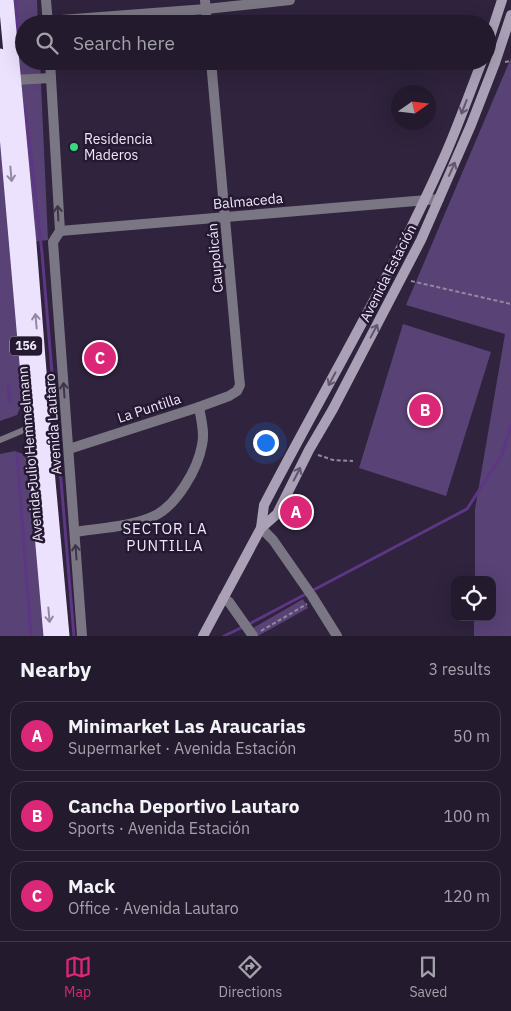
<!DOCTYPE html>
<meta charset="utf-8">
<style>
:root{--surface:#231a2e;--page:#2f273a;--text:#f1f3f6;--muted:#a3a1aa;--line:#40384a;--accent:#db2777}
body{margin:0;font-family:"IBM Plex Sans",sans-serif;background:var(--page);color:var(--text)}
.controls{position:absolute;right:15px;bottom:15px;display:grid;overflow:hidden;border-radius:10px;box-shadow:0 5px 20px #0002}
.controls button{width:45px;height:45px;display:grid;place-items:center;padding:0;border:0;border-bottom:1px solid var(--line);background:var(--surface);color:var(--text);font:25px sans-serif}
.compass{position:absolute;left:391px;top:85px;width:45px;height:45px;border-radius:50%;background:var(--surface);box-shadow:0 5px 20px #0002;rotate:76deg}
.you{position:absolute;left:265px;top:442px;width:18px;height:18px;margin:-12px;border:4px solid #fff;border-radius:50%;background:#1a73e8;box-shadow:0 0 0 8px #1a73e833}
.badge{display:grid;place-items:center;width:32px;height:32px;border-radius:50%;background:var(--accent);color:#fff;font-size:16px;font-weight:700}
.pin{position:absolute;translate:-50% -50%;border:2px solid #fff;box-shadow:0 1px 5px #0006}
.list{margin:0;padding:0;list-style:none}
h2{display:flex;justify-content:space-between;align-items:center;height:65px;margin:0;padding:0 20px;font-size:21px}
h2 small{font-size:16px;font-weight:400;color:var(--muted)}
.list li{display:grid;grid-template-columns:32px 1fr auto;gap:15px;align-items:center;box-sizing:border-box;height:70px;margin:0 10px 10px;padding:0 10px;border:1px solid var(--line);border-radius:15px}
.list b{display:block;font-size:19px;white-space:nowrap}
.list p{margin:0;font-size:16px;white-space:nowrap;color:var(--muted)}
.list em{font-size:16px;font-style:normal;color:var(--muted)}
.icon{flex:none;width:28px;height:28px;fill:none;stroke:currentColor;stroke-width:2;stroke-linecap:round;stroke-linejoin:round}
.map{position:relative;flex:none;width:511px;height:636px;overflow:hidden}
.search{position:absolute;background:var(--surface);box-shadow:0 5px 20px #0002;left:15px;right:15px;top:15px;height:55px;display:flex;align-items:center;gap:12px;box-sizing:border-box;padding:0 18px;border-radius:28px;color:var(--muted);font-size:19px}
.sheet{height:305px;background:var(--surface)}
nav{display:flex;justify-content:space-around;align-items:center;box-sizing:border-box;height:70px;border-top:1px solid var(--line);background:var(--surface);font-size:14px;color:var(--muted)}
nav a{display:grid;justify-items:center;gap:2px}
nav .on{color:var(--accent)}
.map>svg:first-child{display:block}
</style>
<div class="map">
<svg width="511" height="636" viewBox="0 0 511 636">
<rect width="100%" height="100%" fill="#2f233d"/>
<g fill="#594275">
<polygon points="9,0 37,0 38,24 24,24 24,61 40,61 48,240 32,242"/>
<polygon points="511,58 511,636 474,636 474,617 492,617 492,580 475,580 475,509 505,334 406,305"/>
<polygon points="0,113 25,396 17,415 0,421"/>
<polygon points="403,324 491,352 446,496 359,468"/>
<polygon points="15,451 23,454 27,460 46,636 0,636 0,454"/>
<polygon points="303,599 308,608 258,636 253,628"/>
</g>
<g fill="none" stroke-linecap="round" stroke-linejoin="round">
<g stroke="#5d3685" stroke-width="3">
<polyline points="16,0 18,37"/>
<polyline points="25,106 42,253 74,636"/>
<polyline points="8,384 10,403"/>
<polyline points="17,454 31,636"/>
<polyline points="224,636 251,623 467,509 502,455 511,425"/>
</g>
<g stroke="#92899f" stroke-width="2" stroke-dasharray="4 2.5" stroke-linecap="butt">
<polyline points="505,62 511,61"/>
<polyline points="411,281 511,304"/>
<polyline points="318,455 333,460 353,461"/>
<polyline points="261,631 307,604"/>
</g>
<polyline stroke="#7b7683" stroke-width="6" points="0,440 31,427"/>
<g stroke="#7b7683" stroke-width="10">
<polyline points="46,0 48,24"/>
<polyline points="205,0 207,24"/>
<polyline points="48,21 206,9 290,0"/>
<polyline points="50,61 60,231 53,242 82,636"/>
<polyline points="14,80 51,78"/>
<polyline points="60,231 439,199"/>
<polyline points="69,449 199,407 229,396 237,391 240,385 239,376 211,61"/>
<polyline points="261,528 273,540 312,596 337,636"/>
<path d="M75,532C99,528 131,527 154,516C176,506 198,469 202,445C205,433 201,419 199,407"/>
<polyline points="223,598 229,602 253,636"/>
</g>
<g stroke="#aaa1b7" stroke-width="10">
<polyline points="487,46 502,0"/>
<polyline points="261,528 277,514 309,450 333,409 421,240 471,125 495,63 511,15"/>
<path d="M203,636L261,528L264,505C325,388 393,274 446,153C459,123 470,92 482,61"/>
</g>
<g stroke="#ede2fe" stroke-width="15">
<polyline points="6,0 29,244 45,448 62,636"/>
<polyline points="0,56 51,636"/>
</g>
</g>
<defs><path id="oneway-shaft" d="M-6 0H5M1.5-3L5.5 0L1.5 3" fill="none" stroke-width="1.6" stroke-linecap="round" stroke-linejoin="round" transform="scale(1.25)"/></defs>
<g stroke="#61566e">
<use href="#oneway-shaft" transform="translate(464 107) rotate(111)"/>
<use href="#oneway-shaft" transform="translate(452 169) rotate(-66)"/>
<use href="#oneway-shaft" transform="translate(374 331) rotate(-62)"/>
<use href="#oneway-shaft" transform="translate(332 379) rotate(118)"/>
<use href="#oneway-shaft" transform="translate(297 474) rotate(-63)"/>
</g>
<g stroke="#9388a2">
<use href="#oneway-shaft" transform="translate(11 174) rotate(85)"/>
<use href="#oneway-shaft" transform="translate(36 321) rotate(-95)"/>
<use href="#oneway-shaft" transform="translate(49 615) rotate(85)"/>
</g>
<g stroke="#3f354a">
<use href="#oneway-shaft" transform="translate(58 213) rotate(-93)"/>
<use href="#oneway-shaft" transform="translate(64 390) rotate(-94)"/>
<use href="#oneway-shaft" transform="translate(76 552) rotate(-94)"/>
</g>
<circle fill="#37d880" stroke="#251932" stroke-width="2" cx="74" cy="147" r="5"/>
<g text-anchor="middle" stroke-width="5" stroke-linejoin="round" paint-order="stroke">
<rect fill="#251932" stroke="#b2a9bd" stroke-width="1" x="10" y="336.5" width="32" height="19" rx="4"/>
<g font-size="12" font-weight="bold" fill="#eee7f9">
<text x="26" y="350">156</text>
</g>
<g font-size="14" fill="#eee7f9" stroke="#251932" text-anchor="start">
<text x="84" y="144">Residencia<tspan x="84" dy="16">Maderos</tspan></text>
</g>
<g font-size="14" fill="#eee7f9" stroke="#251932">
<text transform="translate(248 201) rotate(-5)" y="5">Balmaceda</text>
<text transform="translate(215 258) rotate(-95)" y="5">Caupolicán</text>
<text transform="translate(388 273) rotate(-63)" y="5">Avenida Estación</text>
<text transform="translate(149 408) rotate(-18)" y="5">La Puntilla</text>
<text transform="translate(53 424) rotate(-94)" y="5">Avenida Lautaro</text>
<text transform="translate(30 454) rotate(-95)" y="5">Avenida Julio Hemmelmann</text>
</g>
<g font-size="15" letter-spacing="1" fill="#eee7f9" stroke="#251932">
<text x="165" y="534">SECTOR LA<tspan x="165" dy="17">PUNTILLA</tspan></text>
</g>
</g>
</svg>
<div class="controls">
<button><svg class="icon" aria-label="locate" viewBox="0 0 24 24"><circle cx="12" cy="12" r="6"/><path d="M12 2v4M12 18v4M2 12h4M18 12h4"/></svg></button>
</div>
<svg class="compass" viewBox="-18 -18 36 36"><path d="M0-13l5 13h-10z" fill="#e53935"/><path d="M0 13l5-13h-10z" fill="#a3a1aa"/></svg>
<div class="you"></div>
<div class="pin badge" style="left:296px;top:512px">A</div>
<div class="pin badge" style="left:425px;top:410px">B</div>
<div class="pin badge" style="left:100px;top:358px">C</div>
<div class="search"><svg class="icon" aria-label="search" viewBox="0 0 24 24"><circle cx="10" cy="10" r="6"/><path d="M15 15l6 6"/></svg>Search here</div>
</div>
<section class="sheet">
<h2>Nearby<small>3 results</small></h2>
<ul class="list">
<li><span class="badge">A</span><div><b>Minimarket Las Araucarias</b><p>Supermarket · Avenida Estación</p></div><em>50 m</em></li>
<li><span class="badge">B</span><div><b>Cancha Deportivo Lautaro</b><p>Sports · Avenida Estación</p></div><em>100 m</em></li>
<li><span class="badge">C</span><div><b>Mack</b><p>Office · Avenida Lautaro</p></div><em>120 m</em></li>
</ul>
</section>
<nav>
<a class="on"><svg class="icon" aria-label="map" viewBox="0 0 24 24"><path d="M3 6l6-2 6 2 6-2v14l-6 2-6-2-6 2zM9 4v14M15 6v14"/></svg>Map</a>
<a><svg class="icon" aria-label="directions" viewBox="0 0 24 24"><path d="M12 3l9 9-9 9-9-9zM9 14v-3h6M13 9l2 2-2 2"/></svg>Directions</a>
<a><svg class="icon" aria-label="saved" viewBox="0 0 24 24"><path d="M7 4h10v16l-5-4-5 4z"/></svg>Saved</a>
</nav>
